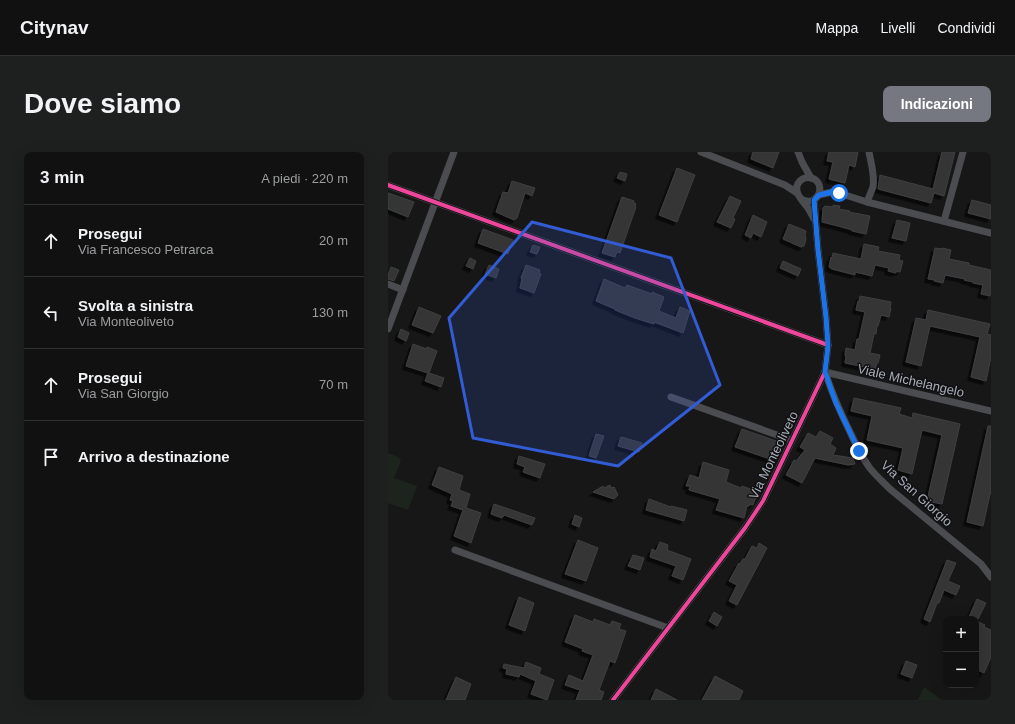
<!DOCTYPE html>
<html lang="it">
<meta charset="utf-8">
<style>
:root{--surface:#111;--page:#1e1f1f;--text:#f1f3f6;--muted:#9c9d9f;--line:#303131;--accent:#757880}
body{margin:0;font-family:Arial,sans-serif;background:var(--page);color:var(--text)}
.controls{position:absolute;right:12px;bottom:12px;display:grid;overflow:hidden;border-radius:8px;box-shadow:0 4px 16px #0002}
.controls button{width:36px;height:36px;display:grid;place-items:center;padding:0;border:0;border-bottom:1px solid var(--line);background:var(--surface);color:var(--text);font:20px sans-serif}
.stop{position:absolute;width:12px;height:12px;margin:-9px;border:3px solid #1a73e8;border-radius:50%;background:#fff}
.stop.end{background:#1a73e8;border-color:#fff;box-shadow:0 1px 4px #0008}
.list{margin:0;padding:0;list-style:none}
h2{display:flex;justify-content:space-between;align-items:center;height:52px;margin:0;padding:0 16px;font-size:17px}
h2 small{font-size:13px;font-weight:400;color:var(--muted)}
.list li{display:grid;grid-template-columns:26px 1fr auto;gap:12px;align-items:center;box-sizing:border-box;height:72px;padding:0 16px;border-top:1px solid var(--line)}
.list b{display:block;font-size:15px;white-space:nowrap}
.list p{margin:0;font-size:13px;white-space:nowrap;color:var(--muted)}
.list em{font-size:13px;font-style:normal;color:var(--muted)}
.icon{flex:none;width:22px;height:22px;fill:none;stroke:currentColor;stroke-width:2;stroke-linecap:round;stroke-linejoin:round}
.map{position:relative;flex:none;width:603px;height:548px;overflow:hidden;border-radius:8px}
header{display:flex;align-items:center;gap:24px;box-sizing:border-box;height:56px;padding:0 20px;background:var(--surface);border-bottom:1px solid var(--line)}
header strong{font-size:19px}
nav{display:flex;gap:22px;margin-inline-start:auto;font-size:14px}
.intro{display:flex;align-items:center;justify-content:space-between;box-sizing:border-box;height:96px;padding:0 24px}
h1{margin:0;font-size:28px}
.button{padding:10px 18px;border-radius:8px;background:var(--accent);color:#fff;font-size:14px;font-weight:700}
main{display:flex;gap:24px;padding:0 24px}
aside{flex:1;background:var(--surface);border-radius:8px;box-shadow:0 4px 16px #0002}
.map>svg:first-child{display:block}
</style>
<header>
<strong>Citynav</strong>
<nav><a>Mappa</a><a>Livelli</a><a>Condividi</a></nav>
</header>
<div class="intro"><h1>Dove siamo</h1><a class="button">Indicazioni</a></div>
<main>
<aside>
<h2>3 min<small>A piedi · 220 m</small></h2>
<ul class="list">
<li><svg class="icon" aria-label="ahead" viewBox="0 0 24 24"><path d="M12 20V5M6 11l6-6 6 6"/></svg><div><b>Prosegui</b><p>Via Francesco Petrarca</p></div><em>20 m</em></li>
<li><svg class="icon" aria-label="left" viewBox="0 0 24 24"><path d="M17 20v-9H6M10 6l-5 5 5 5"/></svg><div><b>Svolta a sinistra</b><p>Via Monteoliveto</p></div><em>130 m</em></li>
<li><svg class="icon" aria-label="ahead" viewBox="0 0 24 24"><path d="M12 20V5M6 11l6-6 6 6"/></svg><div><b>Prosegui</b><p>Via San Giorgio</p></div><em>70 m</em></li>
<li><svg class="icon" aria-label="arrive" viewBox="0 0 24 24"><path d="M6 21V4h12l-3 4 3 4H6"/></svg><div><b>Arrivo a destinazione</b></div></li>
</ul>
</aside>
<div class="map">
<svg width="603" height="548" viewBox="0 0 603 548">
<defs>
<filter id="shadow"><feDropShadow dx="-3.5" dy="3.5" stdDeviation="0" flood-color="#0009"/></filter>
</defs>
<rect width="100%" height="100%" fill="#171717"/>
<g fill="#1d241e">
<polygon points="0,301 10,305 13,308 6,326 29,334 20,358 0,351"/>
<polygon points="536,535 554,548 530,548"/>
</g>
<g fill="#353536" stroke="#3f4043" filter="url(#shadow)">
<polygon points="365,0 391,0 385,16 363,7"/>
<polygon points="441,0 470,0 467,15 461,13 457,31 441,27 445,10 439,9"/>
<polygon points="554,0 567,0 556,44 546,41 543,51 490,37 492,23 545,37"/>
<polygon points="289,16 307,23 289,70 271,63"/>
<polygon points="232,20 239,22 237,29 229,26"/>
<polygon points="124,29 147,36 144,44 137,41 129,66 126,68 108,60 115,40 120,41"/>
<polygon points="0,41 26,50 20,65 0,57"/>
<polygon points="342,44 353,49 345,66 347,67 343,76 329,70"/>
<polygon points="234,45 246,49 246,51 248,52 247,54 248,55 232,101 229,100 227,105 214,101"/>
<polygon points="584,48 603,53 603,67 580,61"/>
<polygon points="445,53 452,54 451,57 462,59 461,60 482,64 478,82 464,79 464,78 450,74 434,70 435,56 437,54 445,55"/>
<polygon points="365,63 379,70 373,85 365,81 363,86 357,83"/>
<polygon points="509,68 522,71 518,89 504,86"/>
<polygon points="401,72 418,79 417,83 418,87 416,94 413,95 395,87"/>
<polygon points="95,77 125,88 120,102 90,91"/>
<polygon points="476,92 491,95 490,99 512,103 511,108 515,109 512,120 508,119 508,121 500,119 501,116 487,113 484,124 467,120 467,123 444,117 441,115 443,105 444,106 445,101 473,107"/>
<polygon points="145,93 152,95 149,102 142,100"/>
<polygon points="547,96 554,97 554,96 563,98 561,107 581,111 581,113 603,118 603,142 602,142 602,144 593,142 595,133 585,131 585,130 576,128 577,127 557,123 555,131 546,129 547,128 540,127"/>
<polygon points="82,106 88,109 85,117 78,114"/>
<polygon points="395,109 413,117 410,124 392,116"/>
<polygon points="101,113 111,117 108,126 97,122"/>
<polygon points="138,113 152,118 151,121 153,122 146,141 132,136 134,127 133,126"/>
<polygon points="3,115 11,118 6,129 0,127 0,123"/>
<polygon points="216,127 237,136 239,133 264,142 264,140 276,145 271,159 288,166 292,155 302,159 295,181 266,170 266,172 247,166 227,158 227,157 208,149"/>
<polygon points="472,144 503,150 502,156 503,156 501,165 493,163 490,174 489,174 488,182 486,182 482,201 492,203 490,211 489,211 487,217 457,211 458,204 457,204 458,196 467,198 469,187 471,187 477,160 468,158 470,149 471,150"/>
<polygon points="31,155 53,164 45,181 24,173"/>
<polygon points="540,158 602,172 599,182 603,183 603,205 598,229 583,225 592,185 542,174 533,214 518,210 528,166 538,168"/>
<polygon points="13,177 21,181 18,189 10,185"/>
<polygon points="25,192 39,197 39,195 49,199 41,221 56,226 53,235 37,229 40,221 18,214"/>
<polygon points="466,246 513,256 511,262 524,266 525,261 572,272 554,352 539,349 554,283 534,278 524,322 510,318 515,296 479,288 484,264 463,259"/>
<polygon points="600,274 603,274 603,338 595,374 579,370"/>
<polygon points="354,277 391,290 385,308 347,295"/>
<polygon points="432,279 445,286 442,292 448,296 445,303 465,306 467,312 460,313 427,306 414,331 398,323 406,308 408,309 417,298 412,295 420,281 428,285"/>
<polygon points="208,282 216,284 208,306 201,304"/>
<polygon points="233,285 254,291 251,300 230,294"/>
<polygon points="131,304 157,312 152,326 135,320 137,315 129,312"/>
<polygon points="315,310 341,318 338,330 353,336 354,334 371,340 368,347 367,347 365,353 362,352 361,354 359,354 356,366 328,358 332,347 301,338 302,334 298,334 302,323 311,326"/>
<polygon points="51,315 75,324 71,338 82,342 78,356 93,361 83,391 66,384 75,358 63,354 65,349 62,348 64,342 44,333"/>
<polygon points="222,333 223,336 226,335 230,343 226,347 205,340 215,334 216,336"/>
<polygon points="261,347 283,355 283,354 299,358 296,369 258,358"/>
<polygon points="106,352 147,366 144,373 116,363 114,366 103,362"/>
<polygon points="187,363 194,366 191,375 184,372"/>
<polygon points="190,388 210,396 198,429 177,422"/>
<polygon points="272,390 280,393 279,398 303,407 295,428 284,424 288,414 262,405 264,397 268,399"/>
<polygon points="371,391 379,396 349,453 341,449 349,433 341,429 351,411 352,412 355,407 357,407 364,394 369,396"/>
<polygon points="245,403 256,406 252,418 240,414"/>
<polygon points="559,408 568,411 560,429 572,434 568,443 556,438 551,451 549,451 542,470 536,467"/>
<polygon points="131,445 146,451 137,479 121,473"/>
<polygon points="589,447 598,451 590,467 580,467"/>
<polygon points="326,460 334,465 329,474 321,469"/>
<polygon points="187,463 205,470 206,467 222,473 224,469 233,472 231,477 238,479 227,511 222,509 211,538 216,540 213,548 188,548 192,538 177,533 181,523 195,529 205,503 194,499 195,497 177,490"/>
<polygon points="588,469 597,473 596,475 603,478 603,505 596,521 588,517"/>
<polygon points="518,509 529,513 524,526 513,522"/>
<polygon points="138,510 153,516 151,522 166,528 159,548 143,542 148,529 132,522 131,525 118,522 119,517 115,516 116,512 136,516"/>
<polygon points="327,524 355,539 351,548 314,548"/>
<polygon points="68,525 83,532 77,548 58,548"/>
<polygon points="268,537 289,548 263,548"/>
</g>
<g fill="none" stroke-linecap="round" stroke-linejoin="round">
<g stroke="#4b4c50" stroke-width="7">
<polyline points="313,0 397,33 409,41"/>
<polyline points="410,0 414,10 423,26"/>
<polyline points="0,33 440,193"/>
<polyline points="431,43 444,40 451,41 479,50 603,81"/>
<path d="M413,47C429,57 440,32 424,26C420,25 415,26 412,29C403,38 414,48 420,56C422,59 424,63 426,67"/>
<path d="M479,50C481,45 483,40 485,35C487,24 483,11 481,0"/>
<polyline points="556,69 575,0"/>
<polyline points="0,132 15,138"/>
<polyline points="0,177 66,0"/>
<path d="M437,220C444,241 453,262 463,282C468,293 474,305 481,315C487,323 495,330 502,337L593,412L603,425"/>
<polyline points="437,220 603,259"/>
<polyline points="283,245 403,288"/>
<polyline points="67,398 280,476"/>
<polyline points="225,548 357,376 375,349 437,220 440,193 438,165 430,98 426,48"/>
</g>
<defs>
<g id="cycleway">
<polyline points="0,33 440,193"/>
<polyline points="225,548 357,376 375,349 437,220 440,193 438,165 430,98 426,48"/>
</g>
</defs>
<use href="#cycleway" stroke="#111113" stroke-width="6"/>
<use href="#cycleway" stroke="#ed469a" stroke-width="4"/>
</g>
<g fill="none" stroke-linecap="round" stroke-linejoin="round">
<polyline stroke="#1a73e8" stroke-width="5" points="451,41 444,40 431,43 426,48 430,98 438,165 440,194 437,220 448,251 471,299"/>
</g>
<path fill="#325cd3" fill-opacity="0.2" stroke="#325cd3" stroke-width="3" stroke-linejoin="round" d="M144,70L283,106L332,233L230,314L85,286L61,166Z"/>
<g text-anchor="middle" stroke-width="3" stroke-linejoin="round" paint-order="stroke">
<g font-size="13" fill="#a8adb8" stroke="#111113">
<text transform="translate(523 228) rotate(13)" y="5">Viale Michelangelo</text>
<text transform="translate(385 303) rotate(-64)" y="5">Via Monteoliveto</text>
<text transform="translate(529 341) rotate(42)" y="5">Via San Giorgio</text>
</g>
</g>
</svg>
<div class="controls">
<button>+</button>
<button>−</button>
</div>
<div class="stop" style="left:451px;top:41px"></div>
<div class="stop end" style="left:471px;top:299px"></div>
</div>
</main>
